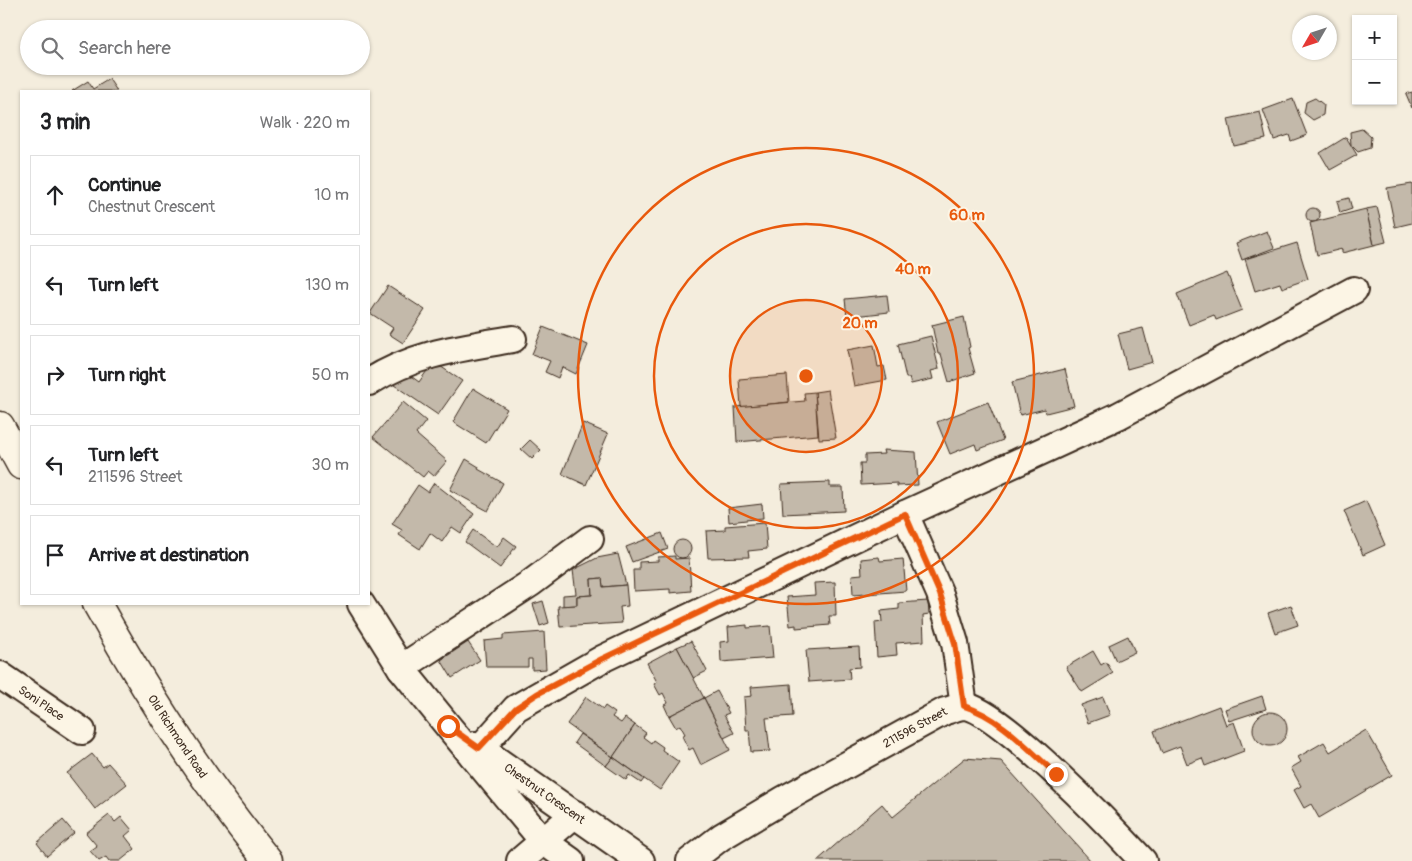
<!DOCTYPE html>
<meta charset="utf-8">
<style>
:root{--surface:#fff;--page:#f2f2f2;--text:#202124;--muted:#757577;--line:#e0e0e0}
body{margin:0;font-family:Pangolin,sans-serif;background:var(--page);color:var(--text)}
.controls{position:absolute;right:15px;top:15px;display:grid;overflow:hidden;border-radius:0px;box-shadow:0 1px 4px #0004}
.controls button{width:45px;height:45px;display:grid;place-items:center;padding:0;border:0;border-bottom:1px solid var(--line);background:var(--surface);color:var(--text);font:25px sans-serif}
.compass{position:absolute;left:1292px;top:15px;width:45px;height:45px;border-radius:50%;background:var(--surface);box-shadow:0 1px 4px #0004;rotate:231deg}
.stop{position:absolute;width:15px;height:15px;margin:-11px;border:4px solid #ea580c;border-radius:50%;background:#fff}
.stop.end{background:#ea580c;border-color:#fff;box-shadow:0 1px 5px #0008}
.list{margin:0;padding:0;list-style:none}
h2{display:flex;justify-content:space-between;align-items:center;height:65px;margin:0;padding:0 20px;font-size:21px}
h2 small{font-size:16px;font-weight:400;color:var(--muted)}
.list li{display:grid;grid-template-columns:32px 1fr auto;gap:15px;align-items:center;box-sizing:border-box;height:80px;margin:0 10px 10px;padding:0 10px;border:1px solid var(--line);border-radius:0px}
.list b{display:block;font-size:19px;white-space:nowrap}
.list p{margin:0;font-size:16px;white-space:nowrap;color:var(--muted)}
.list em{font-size:16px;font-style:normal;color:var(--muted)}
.icon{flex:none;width:28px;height:28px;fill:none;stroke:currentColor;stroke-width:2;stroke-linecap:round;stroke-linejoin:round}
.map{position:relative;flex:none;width:1412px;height:861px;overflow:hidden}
.search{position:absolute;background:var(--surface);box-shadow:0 1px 4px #0004;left:20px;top:20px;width:350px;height:55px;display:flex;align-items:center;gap:12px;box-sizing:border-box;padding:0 18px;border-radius:28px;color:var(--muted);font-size:19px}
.panel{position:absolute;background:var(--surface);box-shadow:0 1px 4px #0004;left:20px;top:90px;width:350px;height:515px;border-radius:0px}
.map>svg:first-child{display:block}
</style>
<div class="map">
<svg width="1412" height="861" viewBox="0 0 1412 861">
<rect width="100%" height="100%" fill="#f4eddd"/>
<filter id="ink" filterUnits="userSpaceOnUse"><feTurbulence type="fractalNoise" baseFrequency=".02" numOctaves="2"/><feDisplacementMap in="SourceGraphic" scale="10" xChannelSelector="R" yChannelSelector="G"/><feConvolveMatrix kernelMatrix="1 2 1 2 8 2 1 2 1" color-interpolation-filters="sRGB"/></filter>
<g filter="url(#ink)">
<g fill="#c3b9aa" stroke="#3b2a1e">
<polygon points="109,79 117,91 72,91 88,81 93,89"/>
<polygon points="1412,92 1412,108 1406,94"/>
<polygon points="1315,98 1324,105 1323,115 1313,120 1304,113 1306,102"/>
<polygon points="1293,99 1307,135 1291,141 1289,135 1274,140 1263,110"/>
<polygon points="1260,112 1266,139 1234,146 1228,119"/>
<polygon points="1362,129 1371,137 1370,148 1358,152 1351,145 1350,132"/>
<polygon points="1346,137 1357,155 1330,170 1320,153"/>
<polygon points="1412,184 1412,223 1395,227 1387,188"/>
<polygon points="1349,198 1352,209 1340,213 1337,201"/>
<polygon points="1377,207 1386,242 1374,245 1366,209"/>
<circle cx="1313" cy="215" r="7"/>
<polygon points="1366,209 1374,245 1342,253 1342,249 1317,255 1310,223"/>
<polygon points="1267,231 1274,248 1242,260 1236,243"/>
<polygon points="1297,243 1308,279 1282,288 1280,283 1255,291 1245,259"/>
<polygon points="1227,273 1242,310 1216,320 1214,315 1189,325 1177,294"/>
<polygon points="388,286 425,310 403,343 389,334 393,328 370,313"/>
<polygon points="887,295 889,312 847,317 845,299"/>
<polygon points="964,317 970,347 968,348 975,373 949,382 941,354 938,354 932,325"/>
<polygon points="543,327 588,345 576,374 562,367 558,378 545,372 550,361 532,354"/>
<polygon points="1143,328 1152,362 1127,369 1118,334"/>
<polygon points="931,336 939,369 931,371 933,379 911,384 909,378 906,378 898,344"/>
<polygon points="874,345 878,367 884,366 887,380 854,386 847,350"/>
<polygon points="437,364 462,381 438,415 394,385 404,371 419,382 429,368 433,370"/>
<polygon points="1065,369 1074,406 1046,413 1045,409 1020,415 1012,382"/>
<polygon points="787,375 789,402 741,407 739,379"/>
<polygon points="473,388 507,409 486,443 453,422"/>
<polygon points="828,390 836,438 819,439 815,392"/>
<polygon points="815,392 818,435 737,442 735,407 805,401 804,393"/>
<polygon points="403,402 426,421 416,434 447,461 434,476 428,471 423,477 373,437"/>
<polygon points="988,402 1003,440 977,450 975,444 950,454 937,422"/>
<polygon points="583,423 608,434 586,485 562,474"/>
<polygon points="530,440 541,450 532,459 521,449"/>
<polygon points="883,450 916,452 918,485 897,486 897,483 861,485 860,463 865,463 865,455 884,454"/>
<polygon points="466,459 479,467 478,469 503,483 488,511 450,490"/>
<polygon points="830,482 830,487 843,487 844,511 783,514 781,484"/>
<polygon points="434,483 474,514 461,533 452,527 442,542 430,533 420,549 399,535 402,530 392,524 418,485 428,492"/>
<polygon points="1366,501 1385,545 1363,555 1344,511"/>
<polygon points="762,504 763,518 729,522 728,508"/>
<polygon points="765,523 767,549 748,551 749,557 708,558 706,531 725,530 725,526"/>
<polygon points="473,530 497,547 504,537 516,546 500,568 465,542"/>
<polygon points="662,533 668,549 632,562 626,547"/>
<circle cx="682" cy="549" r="9"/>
<polygon points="618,554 626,585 603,587 602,578 591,579 592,595 577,596 577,605 563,606 563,595 576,594 573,570 597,558"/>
<polygon points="675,556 675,559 689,558 691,591 670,593 670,589 634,591 633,570 639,570 639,562 658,561 658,557"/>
<polygon points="879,557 880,561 903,559 906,591 853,595 852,575 862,574 861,559"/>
<polygon points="602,578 603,587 626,585 628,606 620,607 622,623 560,627 558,606 577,605 577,596 592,595 591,579"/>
<polygon points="835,582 836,616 829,616 830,625 796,628 796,625 790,626 787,597 815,595 814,583"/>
<polygon points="543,601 549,623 540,626 533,604"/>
<polygon points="928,601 929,614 923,615 924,641 896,643 897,655 877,657 875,623 882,622 881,611 899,609 899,603"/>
<polygon points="1291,605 1298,625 1275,633 1268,613"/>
<polygon points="747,625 747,628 770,626 773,658 721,662 720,642 729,641 728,627"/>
<polygon points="544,632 546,669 532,670 532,659 528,659 528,667 486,667 484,641 503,639 503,635"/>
<polygon points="1128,636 1135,652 1116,661 1109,645"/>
<polygon points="691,641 707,671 693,678 677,647"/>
<polygon points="468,642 480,660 452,678 441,660"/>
<polygon points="677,647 704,698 669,716 664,705 668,703 663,693 660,695 654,684 657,682 647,663"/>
<polygon points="859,647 860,667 849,668 850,679 809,682 806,650"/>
<polygon points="1093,651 1101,665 1106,662 1113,673 1082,692 1066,667"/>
<polygon points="791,684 793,716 766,718 770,751 751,752 749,730 746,730 744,697 752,696 751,687"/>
<polygon points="717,691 729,713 724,715 734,733 724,738 704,698"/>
<polygon points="1262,696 1266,709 1229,721 1225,709"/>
<polygon points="586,697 603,709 605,706 615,713 612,717 621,723 625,718 635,725 613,757 567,724"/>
<polygon points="1103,697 1110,715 1088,723 1081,705"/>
<polygon points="704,698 730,750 701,765 693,748 689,750 682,736 685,734 680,725 676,728 669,716"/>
<polygon points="1219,706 1226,725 1234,722 1244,751 1205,766 1202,758 1187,764 1180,746 1162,753 1154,731"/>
<circle cx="1270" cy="729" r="17"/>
<polygon points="635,725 646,733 643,737 651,743 653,740 663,747 662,750 679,762 660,790 613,757"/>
<polygon points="1366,730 1392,775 1319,818 1311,804 1304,808 1294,790 1301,786 1291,768 1301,762 1298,757 1324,742 1330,752"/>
<polygon points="580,734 613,757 606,766 574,743"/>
<polygon points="92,754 103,767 108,763 127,784 95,809 67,773"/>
<polygon points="613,757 644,779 641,783 629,775 626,780 606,766"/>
<polygon points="965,758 1001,761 1091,861 817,861 882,804 893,817"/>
<polygon points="109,815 115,822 121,817 132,830 125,836 135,849 120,861 109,861 106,857 99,861 90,851 97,846 86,833"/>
<polygon points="63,820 74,833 47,856 37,843"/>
</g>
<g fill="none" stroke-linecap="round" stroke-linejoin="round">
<defs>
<g id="minor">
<path d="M369,382C415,353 460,348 513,339"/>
<polyline points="905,514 940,594 955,643 964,706"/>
<polyline points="361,604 401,668 448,726 543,841 571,861"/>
<polyline points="401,668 531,583 590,539"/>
<path id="s1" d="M0,675L82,731"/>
<path id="s2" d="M475,745L641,861"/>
<polyline points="473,756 516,708 602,659 905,514 1118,416 1354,290"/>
<polyline points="520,861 575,814"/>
<path id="s3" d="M690,861L721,837L783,800L945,711C951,710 958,706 964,706C997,707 1117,833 1143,861"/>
</g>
<g id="tertiary">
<polyline points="0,426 21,465"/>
<path id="s4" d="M97,604C147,694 203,781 268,861"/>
</g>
</defs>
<use href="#minor" stroke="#3b2a1e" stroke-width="30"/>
<use href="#tertiary" stroke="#3b2a1e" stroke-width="31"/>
<use href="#minor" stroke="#fcf5e5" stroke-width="26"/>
<use href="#tertiary" stroke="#fcf5e5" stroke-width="28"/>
</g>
</g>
<g fill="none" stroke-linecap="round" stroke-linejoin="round" filter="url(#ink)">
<path stroke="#ea580c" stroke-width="6" d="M448,726L479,748L516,708L537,694L602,659L905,514L940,594L955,643L964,706C1000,717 1028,749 1056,774"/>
</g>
<circle cx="806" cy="376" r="76" fill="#e8590c" fill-opacity=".12"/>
<g fill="none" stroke="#e8590c" stroke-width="2.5">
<circle cx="806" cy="376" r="76"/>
<circle cx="806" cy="376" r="152"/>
<circle cx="806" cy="376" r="228"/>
</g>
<g text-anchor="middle" stroke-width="4" stroke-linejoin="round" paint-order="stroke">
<g font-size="12" fill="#3b2a1e" stroke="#fcf5e5">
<text dy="4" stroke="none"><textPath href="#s1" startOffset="50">Soni Place</textPath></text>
<text dy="4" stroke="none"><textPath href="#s3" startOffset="262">211596 Street</textPath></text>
<text dy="4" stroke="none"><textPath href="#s4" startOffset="155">Old Richmond Road</textPath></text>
<text dy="4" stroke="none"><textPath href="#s2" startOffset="85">Chestnut Crescent</textPath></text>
</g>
</g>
<circle cx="806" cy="376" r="8" fill="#e8590c" stroke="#fcf5e5" stroke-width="2.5"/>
<g font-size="15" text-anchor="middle" font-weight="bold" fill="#e8590c" stroke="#fcf5e5" stroke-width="4" stroke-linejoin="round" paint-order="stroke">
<text x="967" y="220">60 m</text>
<text x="913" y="274">40 m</text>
<text x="860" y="328">20 m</text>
</g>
</svg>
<div class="controls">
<button>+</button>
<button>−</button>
</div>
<svg class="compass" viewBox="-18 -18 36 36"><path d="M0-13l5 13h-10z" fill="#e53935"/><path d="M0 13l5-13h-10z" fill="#757577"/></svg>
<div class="stop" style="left:448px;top:726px"></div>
<div class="stop end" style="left:1056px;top:774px"></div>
<div class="search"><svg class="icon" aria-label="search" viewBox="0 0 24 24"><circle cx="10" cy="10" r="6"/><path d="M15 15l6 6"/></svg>Search here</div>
<section class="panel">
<h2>3 min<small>Walk · 220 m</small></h2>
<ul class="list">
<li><svg class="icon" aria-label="ahead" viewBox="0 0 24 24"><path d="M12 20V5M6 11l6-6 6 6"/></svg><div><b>Continue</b><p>Chestnut Crescent</p></div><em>10 m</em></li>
<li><svg class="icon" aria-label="left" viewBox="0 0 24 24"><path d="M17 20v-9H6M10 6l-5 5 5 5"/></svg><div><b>Turn left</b></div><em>130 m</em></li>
<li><svg class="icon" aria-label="right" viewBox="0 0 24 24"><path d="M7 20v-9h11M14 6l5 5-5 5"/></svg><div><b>Turn right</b></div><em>50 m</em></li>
<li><svg class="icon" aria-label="left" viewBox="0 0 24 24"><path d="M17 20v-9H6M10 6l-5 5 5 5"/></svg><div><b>Turn left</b><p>211596 Street</p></div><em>30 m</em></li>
<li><svg class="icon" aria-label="arrive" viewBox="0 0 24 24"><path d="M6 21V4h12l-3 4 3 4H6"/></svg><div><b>Arrive at destination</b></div></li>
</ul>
</section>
</div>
